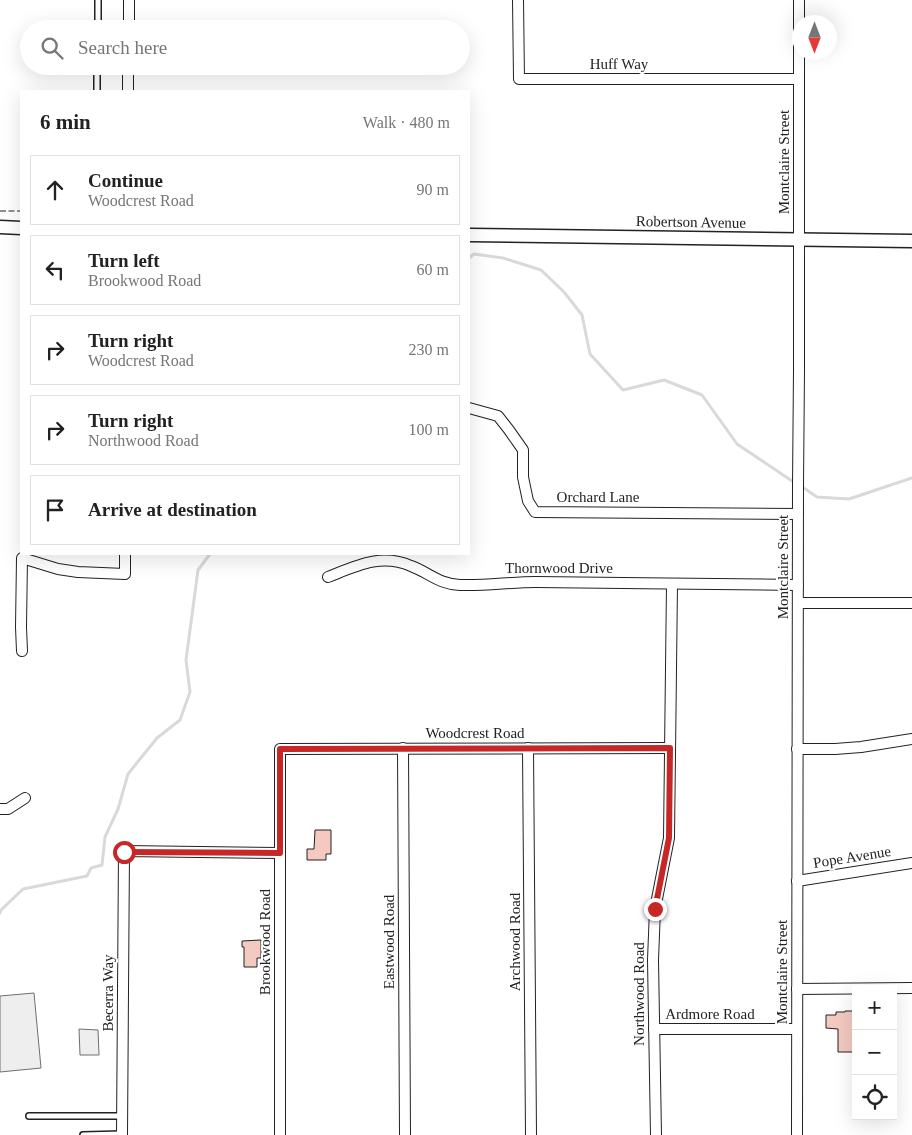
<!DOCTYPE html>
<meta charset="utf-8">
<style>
:root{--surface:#fff;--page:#f2f2f2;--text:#222;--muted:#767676;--line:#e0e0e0}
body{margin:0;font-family:"Times New Roman",serif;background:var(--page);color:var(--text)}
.controls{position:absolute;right:15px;bottom:15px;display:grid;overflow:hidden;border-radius:0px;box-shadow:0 5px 20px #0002}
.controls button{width:45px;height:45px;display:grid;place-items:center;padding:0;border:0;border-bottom:1px solid var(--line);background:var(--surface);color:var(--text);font:25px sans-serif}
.compass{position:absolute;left:792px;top:15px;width:45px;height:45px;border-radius:50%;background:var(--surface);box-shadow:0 5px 20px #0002;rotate:180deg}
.stop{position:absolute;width:15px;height:15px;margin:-11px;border:4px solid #c62828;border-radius:50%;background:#fff}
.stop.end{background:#c62828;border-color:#fff;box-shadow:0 1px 5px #0008}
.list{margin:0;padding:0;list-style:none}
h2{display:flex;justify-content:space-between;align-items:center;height:65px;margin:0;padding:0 20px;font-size:21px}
h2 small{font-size:16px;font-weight:400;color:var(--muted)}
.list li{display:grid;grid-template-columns:32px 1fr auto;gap:15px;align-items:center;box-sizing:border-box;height:70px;margin:0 10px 10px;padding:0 10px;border:1px solid var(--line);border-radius:0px}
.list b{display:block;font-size:19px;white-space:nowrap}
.list p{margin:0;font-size:16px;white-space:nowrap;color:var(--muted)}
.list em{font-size:16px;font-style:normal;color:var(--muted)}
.icon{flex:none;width:28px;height:28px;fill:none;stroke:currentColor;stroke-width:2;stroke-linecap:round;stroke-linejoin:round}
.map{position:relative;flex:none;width:912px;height:1135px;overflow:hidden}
.search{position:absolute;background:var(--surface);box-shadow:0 5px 20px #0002;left:20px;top:20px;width:450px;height:55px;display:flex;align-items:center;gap:12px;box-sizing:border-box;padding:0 18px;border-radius:28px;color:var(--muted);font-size:19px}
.panel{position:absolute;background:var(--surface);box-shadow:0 5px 20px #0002;left:20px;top:90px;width:450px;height:465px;border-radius:0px}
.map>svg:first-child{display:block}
</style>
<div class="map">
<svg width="912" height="1135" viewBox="0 0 912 1135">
<rect width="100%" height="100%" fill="#fff"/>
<g fill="#eee" stroke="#6f6f6f">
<polygon points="34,993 41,1068 0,1072 0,996"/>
<polygon points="79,1029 98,1030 99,1055 80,1055"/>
</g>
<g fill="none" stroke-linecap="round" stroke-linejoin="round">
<g stroke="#d9d9d9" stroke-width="3">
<polyline points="469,258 474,254 503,258 541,270 564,292 582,315 590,354 623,390 664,380 702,395 737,444 795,483"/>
<polyline points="801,486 817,497 849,499 912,478"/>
<polyline points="0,913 1,910 23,889 87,876 91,868 102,865 105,837 118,809 128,774 157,738 180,720 190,692 186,660 198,570 210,554"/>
</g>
</g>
<g fill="#f3c9c0" stroke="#222">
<polygon points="315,830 331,830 331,854 326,854 326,860 307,860 307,849 314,849"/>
<polygon points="261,940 261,958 257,958 257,967 244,967 244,947 242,947 242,941"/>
<polygon points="845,1011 856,1011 855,1052 838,1052 838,1029 826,1028 826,1015 836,1015 836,1012 845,1012"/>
</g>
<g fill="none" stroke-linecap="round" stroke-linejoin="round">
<defs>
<g id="service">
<polyline points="98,29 98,0"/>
<polyline points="97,91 97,66"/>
<polyline points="29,1116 122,1116"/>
<polyline points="83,1135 122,1134"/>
</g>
<g id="minor">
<polyline points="518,0 519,79 799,79"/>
<polyline points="129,29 129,0"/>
<polyline points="128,91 128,66"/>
<polyline points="469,408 498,416 509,430 523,450 523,477 528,501 535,512 798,514"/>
<path d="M328,577C356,566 381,553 411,566C430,573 438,584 460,585C485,586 511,582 536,582C623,583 711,584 798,585"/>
<polyline points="798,603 912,603"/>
<polyline points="22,651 21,627 22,558 58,569 78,572 125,574 125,554"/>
<polyline points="403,748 405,1135"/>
<polyline points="528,748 531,1135"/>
<polyline points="797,749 835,749 861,747 912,739"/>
<polyline points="0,809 8,809 25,798"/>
<polyline points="797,881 912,863"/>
<polyline points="797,989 912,988"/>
<polyline points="654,1029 797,1029"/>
<polyline points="122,1135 124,851 280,853"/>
<polyline points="280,1135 280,749 670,748"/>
<polyline points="656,1135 653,960 655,909 669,838 672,584"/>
<polyline points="797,1135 798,485 799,370 799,0"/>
</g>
<g id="tertiary">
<polyline points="0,227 21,228"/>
<polyline points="469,235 912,241"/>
</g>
</defs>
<use href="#service" stroke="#222" stroke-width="8"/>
<use href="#minor" stroke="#222" stroke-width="12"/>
<use href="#tertiary" stroke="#222" stroke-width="15"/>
<use href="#service" stroke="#fff" stroke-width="5"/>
<use href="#minor" stroke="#fff" stroke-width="10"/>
<use href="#tertiary" stroke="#fff" stroke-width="12"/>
<polyline stroke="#222" stroke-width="1" stroke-dasharray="6 2.5" stroke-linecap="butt" points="0,211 21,211"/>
</g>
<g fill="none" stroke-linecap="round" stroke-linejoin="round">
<polyline stroke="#c62828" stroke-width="6" points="124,852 280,853 280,749 670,748 669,838 655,909"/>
</g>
<g text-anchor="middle" stroke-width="4" stroke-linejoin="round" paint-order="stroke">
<g font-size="15" fill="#222" stroke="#fff">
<text x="619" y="69">Huff Way</text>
<text transform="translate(784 162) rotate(-90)" y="5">Montclaire Street</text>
<text transform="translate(691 222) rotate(1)" y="5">Robertson Avenue</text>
<text x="598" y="502">Orchard Lane</text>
<text transform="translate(783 567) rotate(-90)" y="5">Montclaire Street</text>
<text x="559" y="573">Thornwood Drive</text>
<text x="475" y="738">Woodcrest Road</text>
<text transform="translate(852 857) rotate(-9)" y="5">Pope Avenue</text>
<text transform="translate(265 942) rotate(-90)" y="5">Brookwood Road</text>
<text transform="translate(389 942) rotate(-90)" y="5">Eastwood Road</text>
<text transform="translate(515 942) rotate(-90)" y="5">Archwood Road</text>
<text transform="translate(782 972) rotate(-90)" y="5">Montclaire Street</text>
<text transform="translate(108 993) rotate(-90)" y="5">Becerra Way</text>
<text transform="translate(639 994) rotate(-90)" y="5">Northwood Road</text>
<text x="710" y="1019">Ardmore Road</text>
</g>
</g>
</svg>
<div class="controls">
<button>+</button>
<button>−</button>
<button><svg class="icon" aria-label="locate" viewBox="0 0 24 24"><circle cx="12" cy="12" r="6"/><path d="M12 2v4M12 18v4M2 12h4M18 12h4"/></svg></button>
</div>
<svg class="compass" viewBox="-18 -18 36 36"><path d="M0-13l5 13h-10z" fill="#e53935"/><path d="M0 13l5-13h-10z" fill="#767676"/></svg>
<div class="stop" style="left:124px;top:852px"></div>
<div class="stop end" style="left:655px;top:909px"></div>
<div class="search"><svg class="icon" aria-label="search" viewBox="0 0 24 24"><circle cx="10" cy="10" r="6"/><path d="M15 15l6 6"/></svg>Search here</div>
<section class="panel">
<h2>6 min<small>Walk · 480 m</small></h2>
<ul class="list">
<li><svg class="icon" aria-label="ahead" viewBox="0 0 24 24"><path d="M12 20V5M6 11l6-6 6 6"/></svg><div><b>Continue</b><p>Woodcrest Road</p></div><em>90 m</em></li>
<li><svg class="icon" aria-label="left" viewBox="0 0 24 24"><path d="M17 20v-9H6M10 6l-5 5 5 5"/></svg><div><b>Turn left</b><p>Brookwood Road</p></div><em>60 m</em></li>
<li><svg class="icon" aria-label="right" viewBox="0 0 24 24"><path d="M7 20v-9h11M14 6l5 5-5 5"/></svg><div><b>Turn right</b><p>Woodcrest Road</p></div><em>230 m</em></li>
<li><svg class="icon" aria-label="right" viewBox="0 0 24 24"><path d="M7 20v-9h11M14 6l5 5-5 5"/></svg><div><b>Turn right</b><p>Northwood Road</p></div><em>100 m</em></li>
<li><svg class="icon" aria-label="arrive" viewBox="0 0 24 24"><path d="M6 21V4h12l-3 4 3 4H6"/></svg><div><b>Arrive at destination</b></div></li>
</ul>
</section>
</div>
